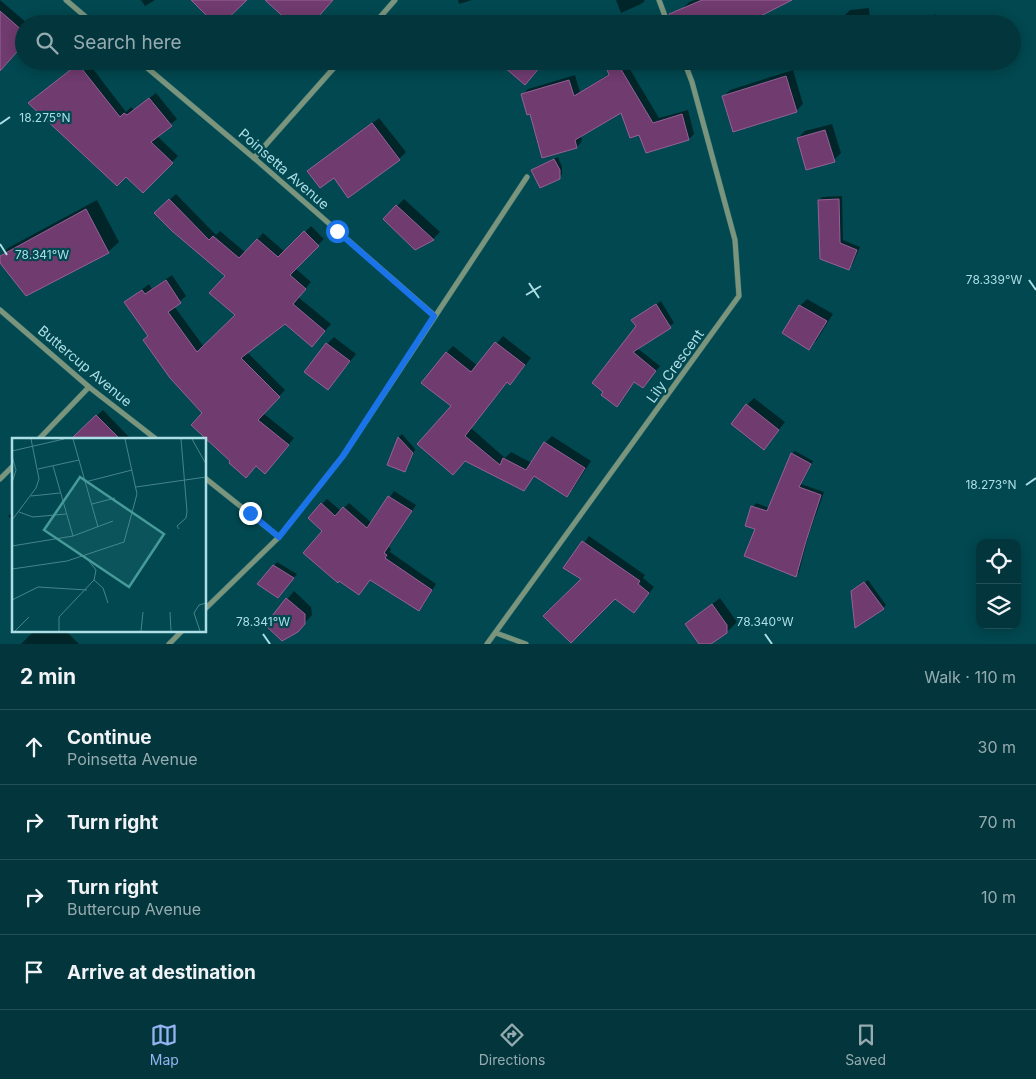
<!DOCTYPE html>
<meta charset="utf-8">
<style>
:root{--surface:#02363c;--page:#104147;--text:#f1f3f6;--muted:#96abaf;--line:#235056;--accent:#95b2f1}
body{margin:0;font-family:Inter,sans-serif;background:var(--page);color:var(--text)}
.controls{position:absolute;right:15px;bottom:15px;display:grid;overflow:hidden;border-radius:10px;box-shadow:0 2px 12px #0003}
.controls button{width:45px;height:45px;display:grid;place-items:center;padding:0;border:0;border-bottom:1px solid var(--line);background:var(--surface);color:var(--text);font:25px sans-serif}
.stop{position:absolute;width:15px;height:15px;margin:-11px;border:4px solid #1a73e8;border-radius:50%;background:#fff}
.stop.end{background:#1a73e8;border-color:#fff;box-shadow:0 1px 5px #0008}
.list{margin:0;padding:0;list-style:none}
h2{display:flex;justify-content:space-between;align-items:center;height:65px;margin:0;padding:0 20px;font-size:21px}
h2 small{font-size:16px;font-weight:400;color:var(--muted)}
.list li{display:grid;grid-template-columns:32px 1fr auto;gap:15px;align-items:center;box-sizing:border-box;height:75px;padding:0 20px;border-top:1px solid var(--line)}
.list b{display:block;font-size:19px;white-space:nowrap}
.list p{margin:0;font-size:16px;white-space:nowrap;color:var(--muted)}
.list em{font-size:16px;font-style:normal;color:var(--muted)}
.icon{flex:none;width:28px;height:28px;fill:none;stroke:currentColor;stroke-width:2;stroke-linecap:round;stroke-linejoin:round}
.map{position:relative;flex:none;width:1036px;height:644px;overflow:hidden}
.search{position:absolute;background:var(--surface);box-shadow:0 2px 12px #0003;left:15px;right:15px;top:15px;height:55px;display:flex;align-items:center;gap:12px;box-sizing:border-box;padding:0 18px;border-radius:28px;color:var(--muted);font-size:19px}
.sheet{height:365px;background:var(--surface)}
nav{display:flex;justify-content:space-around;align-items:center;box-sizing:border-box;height:70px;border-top:1px solid var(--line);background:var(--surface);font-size:14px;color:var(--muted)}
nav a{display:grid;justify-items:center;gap:2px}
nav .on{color:var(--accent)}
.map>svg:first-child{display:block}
</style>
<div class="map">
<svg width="1036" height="644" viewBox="0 0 1036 644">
<rect width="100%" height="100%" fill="#024850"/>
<g fill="#0007">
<polygon points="0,0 28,24 24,24 24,43 0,70"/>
<polygon points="141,0 155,0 145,6"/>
<polygon points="458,0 472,0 459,4"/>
<polygon points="616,0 644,0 645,1 641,4 621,13"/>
<polygon points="695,0 770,0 682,9 689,2"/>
<polygon points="869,8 870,24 844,24 843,17 850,10"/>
<polygon points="935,14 943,24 924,24"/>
<polygon points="82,61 87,61 126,112 131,107 134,110 156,93 177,119 157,136 178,156 143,192 126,175 30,103"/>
<polygon points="605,61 625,61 659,118 688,110 694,134 689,139 640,133 622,111 581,135 582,141 577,147 531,113 522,95 528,89 575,75 580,92 609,74"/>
<polygon points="793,70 803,104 796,111 723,97 730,90"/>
<polygon points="379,118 406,152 399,159 348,196 334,176 309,171"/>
<polygon points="832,124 841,153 834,160 798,138 805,131"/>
<polygon points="558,157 562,167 562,174 559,178 533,171 536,167"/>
<polygon points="176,194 216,235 220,231 246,253 263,233 285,252 311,226 324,239 295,268 311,282 298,297 331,324 318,339 285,322 247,352 285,390 263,413 294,438 271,466 232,461 204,413 126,302 149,284 152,289 172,275 186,296 174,306 204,347 237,315 226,275 156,213"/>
<polygon points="842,196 843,240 860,247 852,265 849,268 819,200 822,197"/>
<polygon points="404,199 440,232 433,239 415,248 384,219"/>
<polygon points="97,200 119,242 108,252 26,294 0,261 0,256 8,248"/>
<polygon points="807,299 833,314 816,341 809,348 800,306"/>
<polygon points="661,301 674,323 637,348 660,366 647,382 635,381 617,405 637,326 633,320"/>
<polygon points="503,336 531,358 517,376 510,383 508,381 471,428 505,458 511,452 532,463 545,443 552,436 591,461 573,489 567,495 535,476 524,489 465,459 452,406 446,353 453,346 478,366"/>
<polygon points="334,337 356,354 328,389 327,344"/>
<polygon points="754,398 785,422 764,448 747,405"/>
<polygon points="103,410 131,439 72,439"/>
<polygon points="402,434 415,449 408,467 405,470 388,464 399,437"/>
<polygon points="795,451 813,461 801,484 824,492 808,537 799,572 795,575 753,507 756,503 769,508 792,454"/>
<polygon points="394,491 416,505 389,547 391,549 390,552 436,584 424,604 419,610 371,579 359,594 324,531 322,504 327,499 341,511 349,503 372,523"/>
<polygon points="14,511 14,521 8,516"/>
<polygon points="589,536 645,575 643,578 654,587 634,612 615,597 565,567"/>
<polygon points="277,562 297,574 281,593 274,566"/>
<polygon points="868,580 886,605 883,608 856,588"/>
<polygon points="294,591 311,607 312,615 297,631 266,625"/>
<polygon points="720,598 737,622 730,629 709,644 701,644 687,624"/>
<polygon points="35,630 65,630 79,644 21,644"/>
</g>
<g fill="#703b6f" stroke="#986198">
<polygon points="191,0 247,0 222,24 194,24 206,15"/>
<polygon points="265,0 333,0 312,24 291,24"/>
<polygon points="702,0 792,0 745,24 672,24 669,14"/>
<polygon points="0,11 24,32 24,44 0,71"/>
<polygon points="497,61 545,61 525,85"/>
<polygon points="604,61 616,61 653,123 682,114 689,140 646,153 639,135 630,138 621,113 575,140 577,148 542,158 530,114 527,115 521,94 569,80 574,96 609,75"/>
<polygon points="78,64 120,117 124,113 127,115 149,98 172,126 151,142 173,163 143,193 126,177 117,186 28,103"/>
<polygon points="786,76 797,112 733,132 722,96"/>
<polygon points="372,123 400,160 348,198 334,178 320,188 307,171"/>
<polygon points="825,130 835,162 806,170 797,138"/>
<polygon points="554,159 560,170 560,179 540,188 531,170"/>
<polygon points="169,199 209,240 213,236 239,258 257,239 278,257 304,231 319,246 290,275 306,289 293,304 325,331 312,347 285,324 241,358 280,397 258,420 289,445 265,474 256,466 246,478 229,463 230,461 191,425 202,413 170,378 143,340 148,336 124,302 142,290 145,294 166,280 181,303 168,312 197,352 235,315 209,293 225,276 172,231 154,213"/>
<polygon points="839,199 840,243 857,250 849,270 820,259 818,200"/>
<polygon points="396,205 434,240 415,250 383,219"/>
<polygon points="86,209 109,253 26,296 0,263 0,256"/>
<polygon points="656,304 671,328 633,352 656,371 643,388 634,382 617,407 601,395 603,392 592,383 636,326 631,320"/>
<polygon points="799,305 827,321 809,350 782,333"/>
<polygon points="495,342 525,365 510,385 507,382 465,436 500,465 503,458 526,470 544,442 585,468 567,497 534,476 524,491 465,461 453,475 417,444 451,406 421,383 446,352 471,372"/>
<polygon points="326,343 350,361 328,390 304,372"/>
<polygon points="746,404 779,430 764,450 731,424"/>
<polygon points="96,415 120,439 71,439"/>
<polygon points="398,437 413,453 405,472 387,465"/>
<polygon points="791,453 811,464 799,487 821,495 806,541 796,577 744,556 755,529 745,526 751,506 767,511"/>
<polygon points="388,496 412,511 384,553 387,555 385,558 432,590 419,611 370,580 359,595 339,581 338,583 303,553 322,531 308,518 321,503 335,516 343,507 367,528"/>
<polygon points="582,541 640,581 638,584 649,593 634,613 615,599 571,643 543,616 581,579 563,568"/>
<polygon points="273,565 294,578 278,598 257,584"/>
<polygon points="864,582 884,609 855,628 851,591"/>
<polygon points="286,598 305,614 305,624 298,632 282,641 265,625"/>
<polygon points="712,604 727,625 727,633 711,644 699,644 685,624"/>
</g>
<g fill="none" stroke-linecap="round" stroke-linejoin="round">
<defs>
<g id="minor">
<polyline points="66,0 94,24"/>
<polyline points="659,0 668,24"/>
<polyline points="374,24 395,0"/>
<polyline points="139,61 254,158 435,316"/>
<polyline points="254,158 340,61"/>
<polyline points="0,310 89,387 156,439"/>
<polyline points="39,439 89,387"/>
<polyline points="205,478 279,537"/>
<polyline points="0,479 14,465"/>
<polyline points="205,609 279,537 343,456 527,177"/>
<polyline points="496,633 526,644"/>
<polyline points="169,644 183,630"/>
<polyline points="487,644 739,296 735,240 692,82 684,61"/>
</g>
</defs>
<use href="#minor" stroke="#24666e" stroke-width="6"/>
<use href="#minor" stroke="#7b957d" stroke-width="5"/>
</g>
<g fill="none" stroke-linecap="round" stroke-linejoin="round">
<polyline stroke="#1a73e8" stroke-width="6" points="250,513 279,537 343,456 434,316 337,231"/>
</g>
<path fill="none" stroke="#acdee5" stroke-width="2" d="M0,124L10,117M0,244L7,255M1029,280L1036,290M529,283L539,298M526,295L541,286M1026,485L1036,478M263,634L270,644M765,634L772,644"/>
<g text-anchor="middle" stroke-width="4.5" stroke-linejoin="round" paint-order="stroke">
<g font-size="14" fill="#acdee5" stroke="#024850">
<text transform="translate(284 169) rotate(41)" y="5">Poinsetta Avenue</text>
<text transform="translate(85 366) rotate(40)" y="5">Buttercup Avenue</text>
<text transform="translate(675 366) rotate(-54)" y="5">Lily Crescent</text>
</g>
</g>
<g transform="translate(12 438)">
<rect width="194" height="194" fill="#024850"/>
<path fill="none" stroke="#46848c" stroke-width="1" d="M61,1L86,89M180,1L194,26M0,13L52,1M0,18L4,32L0,45M41,28L61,98M26,31L67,22M73,44L120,32M124,49L194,39M19,58L48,55M80,66L103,60M7,74L21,79L54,76M0,82L24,50L27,41L19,1M167,91L165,88L174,80L175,73L169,1M0,108L61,98L101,83M0,131L55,123L112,104L125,56L113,1M82,142L91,150L96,165M0,162L26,149L75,152M158,174L159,193M3,193L17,179M47,193V179L82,142L84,132L73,118M129,193L131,174M188,193L182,175L187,167L194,165"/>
<path fill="#469a98" fill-opacity="0.15" stroke="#469a98" stroke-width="2.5" d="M68,39L152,96L117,149L32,92Z"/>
<rect width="194" height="194" fill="none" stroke="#acdee5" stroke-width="2.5"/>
</g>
<g font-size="12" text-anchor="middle" fill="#acdee5" stroke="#024850" stroke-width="4.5" stroke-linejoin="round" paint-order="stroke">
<text x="45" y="122">18.275°N</text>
<text x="42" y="259">78.341°W</text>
<text x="994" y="284">78.339°W</text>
<text x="991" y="489">18.273°N</text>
<text x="263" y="626">78.341°W</text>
<text x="765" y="626">78.340°W</text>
</g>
</svg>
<div class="controls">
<button><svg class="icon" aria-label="locate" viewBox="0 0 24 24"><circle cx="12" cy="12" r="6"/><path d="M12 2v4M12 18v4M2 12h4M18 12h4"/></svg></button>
<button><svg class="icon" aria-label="layers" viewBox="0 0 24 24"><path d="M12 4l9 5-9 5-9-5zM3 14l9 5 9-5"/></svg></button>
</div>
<div class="stop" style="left:337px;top:231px"></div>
<div class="stop end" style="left:250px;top:513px"></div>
<div class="search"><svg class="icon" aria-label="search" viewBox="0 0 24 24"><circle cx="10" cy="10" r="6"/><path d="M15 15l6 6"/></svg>Search here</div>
</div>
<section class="sheet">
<h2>2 min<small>Walk · 110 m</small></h2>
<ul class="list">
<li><svg class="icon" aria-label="ahead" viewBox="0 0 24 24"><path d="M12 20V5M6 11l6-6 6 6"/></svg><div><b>Continue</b><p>Poinsetta Avenue</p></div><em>30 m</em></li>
<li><svg class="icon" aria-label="right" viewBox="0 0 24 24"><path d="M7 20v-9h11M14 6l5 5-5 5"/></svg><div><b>Turn right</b></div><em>70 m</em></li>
<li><svg class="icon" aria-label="right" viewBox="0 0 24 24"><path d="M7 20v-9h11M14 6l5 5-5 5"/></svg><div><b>Turn right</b><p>Buttercup Avenue</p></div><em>10 m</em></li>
<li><svg class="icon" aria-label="arrive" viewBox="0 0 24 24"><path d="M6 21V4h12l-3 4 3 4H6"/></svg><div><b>Arrive at destination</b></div></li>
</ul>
</section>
<nav>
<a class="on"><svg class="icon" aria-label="map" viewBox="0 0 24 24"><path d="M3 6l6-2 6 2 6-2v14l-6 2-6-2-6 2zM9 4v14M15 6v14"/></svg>Map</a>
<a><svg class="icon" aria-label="directions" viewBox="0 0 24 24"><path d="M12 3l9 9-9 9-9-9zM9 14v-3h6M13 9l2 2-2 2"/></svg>Directions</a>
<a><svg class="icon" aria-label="saved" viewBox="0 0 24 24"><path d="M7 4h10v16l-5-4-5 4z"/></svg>Saved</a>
</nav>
